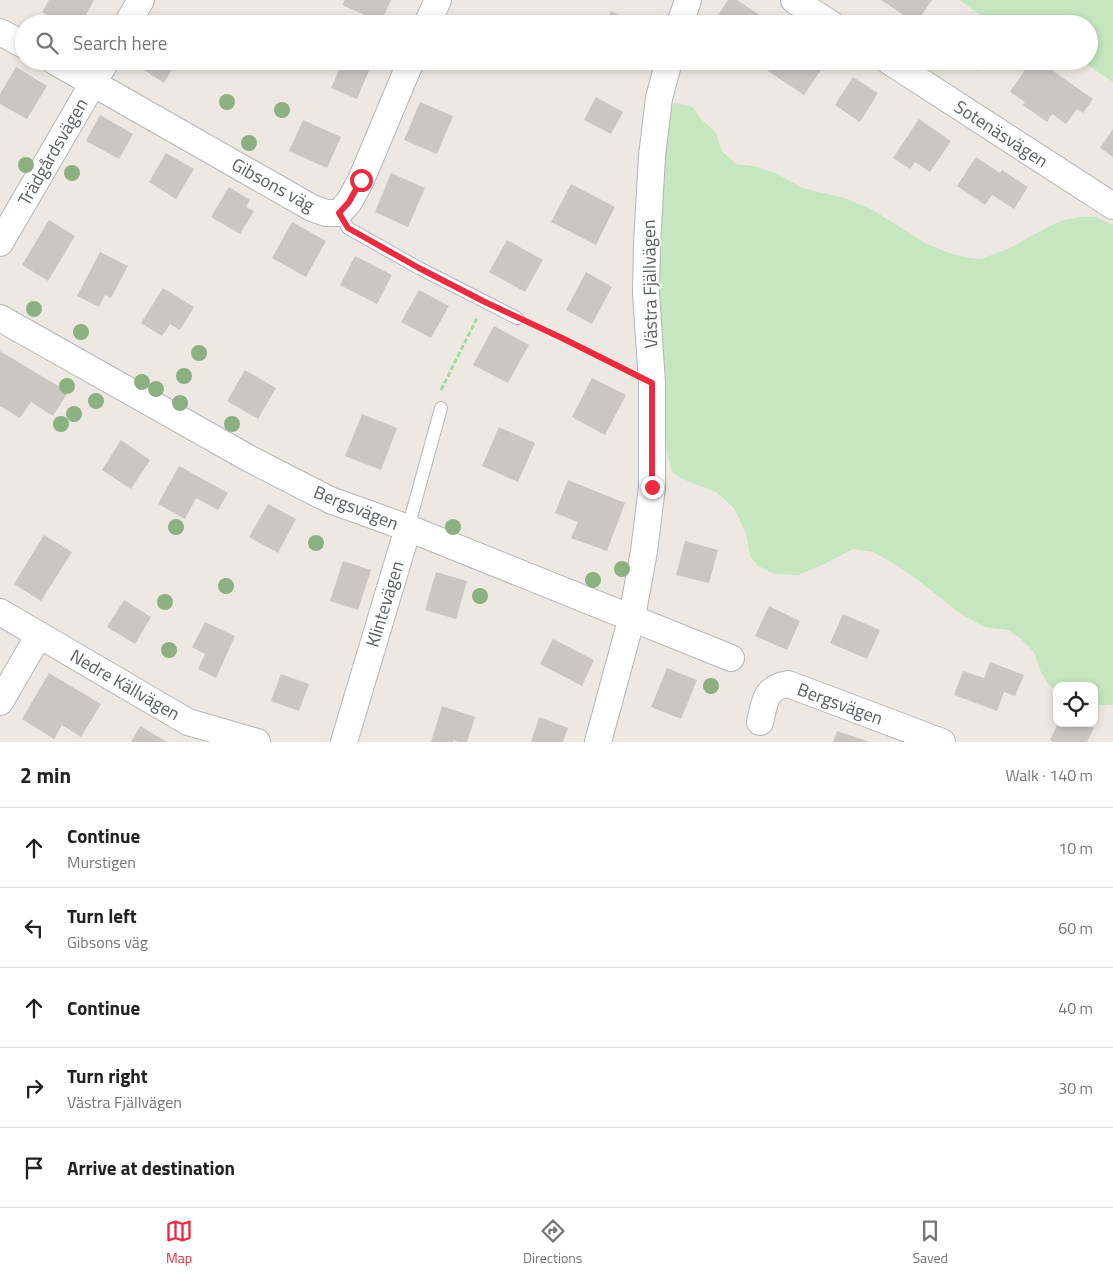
<!DOCTYPE html>
<meta charset="utf-8">
<style>
:root{--surface:#fff;--page:#f2f2f2;--text:#222;--muted:#767676;--line:#e0e0e0;--accent:#eb2b41}
body{margin:0;font-family:"Titillium Web",sans-serif;background:var(--page);color:var(--text)}
.controls{position:absolute;right:15px;bottom:15px;display:grid;overflow:hidden;border-radius:10px;box-shadow:0 2px 8px #0003}
.controls button{width:45px;height:45px;display:grid;place-items:center;padding:0;border:0;border-bottom:1px solid var(--line);background:var(--surface);color:var(--text);font:25px sans-serif}
.stop{position:absolute;width:15px;height:15px;margin:-11px;border:4px solid #eb2b41;border-radius:50%;background:#fff}
.stop.end{background:#eb2b41;border-color:#fff;box-shadow:0 1px 5px #0008}
.list{margin:0;padding:0;list-style:none}
h2{display:flex;justify-content:space-between;align-items:center;height:65px;margin:0;padding:0 20px;font-size:21px}
h2 small{font-size:16px;font-weight:400;color:var(--muted)}
.list li{display:grid;grid-template-columns:32px 1fr auto;gap:15px;align-items:center;box-sizing:border-box;height:80px;padding:0 20px;border-top:1px solid var(--line)}
.list b{display:block;font-size:19px;white-space:nowrap}
.list p{margin:0;font-size:16px;white-space:nowrap;color:var(--muted)}
.list em{font-size:16px;font-style:normal;color:var(--muted)}
.icon{flex:none;width:28px;height:28px;fill:none;stroke:currentColor;stroke-width:2;stroke-linecap:round;stroke-linejoin:round}
.map{position:relative;flex:none;width:1113px;height:742px;overflow:hidden}
.search{position:absolute;background:var(--surface);box-shadow:0 2px 8px #0003;left:15px;right:15px;top:15px;height:55px;display:flex;align-items:center;gap:12px;box-sizing:border-box;padding:0 18px;border-radius:28px;color:var(--muted);font-size:19px}
.sheet{height:465px;background:var(--surface)}
nav{display:flex;justify-content:space-around;align-items:center;box-sizing:border-box;height:70px;border-top:1px solid var(--line);background:var(--surface);font-size:14px;color:var(--muted)}
nav a{display:grid;justify-items:center;gap:2px}
nav .on{color:var(--accent)}
.map>svg:first-child{display:block}
</style>
<div class="map">
<svg width="1113" height="742" viewBox="0 0 1113 742">
<rect width="100%" height="100%" fill="#ede9e2"/>
<g fill="#c5e6be">
<polygon points="959,0 1113,0 1113,82 1082,61 1089,61 1089,24 994,24"/>
<polygon points="676,103 693,107 701,119 716,133 722,151 736,164 753,166 776,173 802,188 844,198 871,209 925,243 949,253 968,258 981,259 1008,249 1044,229 1061,221 1079,217 1096,217 1113,225 1113,705 1101,705 1094,704 1094,686 1057,686 1057,691 1048,684 1041,672 1034,652 1021,639 1008,630 984,627 961,614 923,584 898,566 873,552 853,549 824,564 798,575 775,574 758,566 750,556 746,533 734,508 716,492 680,478 672,472 667,453 652,279 668,107"/>
</g>
<g fill="#cac6c1">
<polygon points="49,0 94,0 81,24 63,24 42,12"/>
<polygon points="345,0 391,0 381,22 342,5"/>
<polygon points="728,0 737,0 764,18 760,24 712,24"/>
<polygon points="881,0 932,0 916,23"/>
<polygon points="611,11 635,24 604,24"/>
<polygon points="156,17 166,24 152,24"/>
<polygon points="458,17 475,24 455,24"/>
<polygon points="130,61 177,61 164,83"/>
<polygon points="343,61 373,61 357,99 331,88"/>
<polygon points="461,61 474,61 472,66"/>
<polygon points="774,61 827,61 804,95 768,71"/>
<polygon points="962,61 983,61 977,71"/>
<polygon points="1031,61 1039,61 1093,99 1083,113 1077,109 1066,124 1052,114 1047,122 1023,105 1025,102 1010,92"/>
<polygon points="16,67 47,86 27,119 0,104 0,94"/>
<polygon points="853,77 878,93 860,122 835,105"/>
<polygon points="596,97 623,112 611,134 584,120"/>
<polygon points="420,102 453,116 437,154 404,140"/>
<polygon points="100,115 133,134 119,159 86,141"/>
<polygon points="919,119 951,141 930,172 915,162 910,169 893,158"/>
<polygon points="303,120 341,137 327,168 289,151"/>
<polygon points="1113,129 1113,157 1100,148"/>
<polygon points="166,153 194,169 176,199 149,182"/>
<polygon points="976,157 1000,173 1002,170 1028,187 1014,209 992,195 985,205 957,186"/>
<polygon points="391,173 425,188 408,227 375,212"/>
<polygon points="571,184 615,207 596,245 551,222"/>
<polygon points="229,187 250,200 246,207 254,211 240,234 211,217"/>
<polygon points="49,220 75,236 48,281 22,265"/>
<polygon points="292,222 326,241 306,277 272,258"/>
<polygon points="507,240 543,260 525,292 489,272"/>
<polygon points="100,252 128,266 111,298 105,295 99,307 77,296"/>
<polygon points="355,256 392,275 377,304 340,285"/>
<polygon points="586,272 612,287 592,324 566,310"/>
<polygon points="163,288 194,307 180,330 170,324 162,336 141,323"/>
<polygon points="419,290 449,306 431,338 401,322"/>
<polygon points="494,326 529,345 508,383 473,365"/>
<polygon points="0,351 68,392 53,416 31,402 20,418 0,406"/>
<polygon points="245,370 276,388 258,419 227,401"/>
<polygon points="592,378 626,395 605,435 572,417"/>
<polygon points="362,414 397,428 381,470 345,456"/>
<polygon points="499,427 535,443 518,482 482,466"/>
<polygon points="121,440 150,460 131,489 102,470"/>
<polygon points="179,466 228,493 218,510 196,498 185,519 158,504"/>
<polygon points="568,480 625,503 607,551 571,538 578,522 555,513"/>
<polygon points="268,504 296,519 278,553 249,537"/>
<polygon points="44,535 72,552 41,601 14,584"/>
<polygon points="685,541 718,550 709,583 676,575"/>
<polygon points="343,561 371,570 358,610 330,601"/>
<polygon points="436,572 467,581 456,619 425,610"/>
<polygon points="124,600 151,617 135,644 107,627"/>
<polygon points="769,606 800,621 787,650 755,636"/>
<polygon points="843,614 880,630 867,659 830,643"/>
<polygon points="205,622 235,636 216,678 198,669 205,654 192,647"/>
<polygon points="553,639 594,660 582,686 540,664"/>
<polygon points="990,662 1024,675 1015,696 1004,692 997,711 954,695 963,671 984,678"/>
<polygon points="667,668 697,680 681,719 651,707"/>
<polygon points="49,673 101,704 81,737 62,725 54,739 22,719"/>
<polygon points="281,674 309,684 299,711 271,701"/>
<polygon points="442,706 475,717 467,742 459,742 453,740 453,742 431,742"/>
<polygon points="539,717 568,728 563,742 531,742"/>
<polygon points="1058,723 1085,723 1094,728 1087,742 1053,742 1050,740"/>
<polygon points="140,726 167,742 131,742"/>
<polygon points="837,731 870,742 833,742"/>
</g>
<g fill="none" stroke-linecap="round" stroke-linejoin="round">
<defs>
<g id="service">
<polyline points="339,213 348,228 419,268 517,318"/>
<polyline points="408,528 441,408"/>
</g>
<g id="minor">
<polyline points="794,0 831,24"/>
<polyline points="127,24 141,0"/>
<polyline points="427,24 438,0"/>
<polyline points="680,24 688,0"/>
<polyline points="0,32 24,45"/>
<polyline points="54,61 312,208 326,213 339,213 349,202 361,180 411,61"/>
<polyline points="889,61 1113,206"/>
<polyline points="0,243 106,61"/>
<polyline points="0,318 250,459 330,500 408,528 731,658"/>
<polyline points="0,612 188,722 257,742"/>
<polyline points="0,702 39,635"/>
<path d="M760,722C765,702 764,688 788,684L942,742"/>
<polyline points="344,742 408,528"/>
<polyline points="598,742 632,617 644,551 652,487 652,383 646,293 647,244 652,156 659,98 669,61"/>
</g>
</defs>
<use href="#service" stroke="#b3b6ba" stroke-width="14"/>
<use href="#minor" stroke="#b3b6ba" stroke-width="28"/>
<g stroke="#a1d8a4" stroke-width="3" stroke-dasharray="5 2.5" stroke-linecap="butt">
<polyline points="532,324 627,371"/>
<polyline points="441,390 477,318"/>
</g>
<use href="#service" stroke="#fff" stroke-width="12"/>
<use href="#minor" stroke="#fff" stroke-width="26"/>
</g>
<g fill="#8db082">
<circle cx="227" cy="102" r="8"/>
<circle cx="282" cy="110" r="8"/>
<circle cx="249" cy="143" r="8"/>
<circle cx="26" cy="165" r="8"/>
<circle cx="72" cy="173" r="8"/>
<circle cx="34" cy="309" r="8"/>
<circle cx="81" cy="332" r="8"/>
<circle cx="199" cy="353" r="8"/>
<circle cx="184" cy="376" r="8"/>
<circle cx="142" cy="382" r="8"/>
<circle cx="67" cy="386" r="8"/>
<circle cx="156" cy="389" r="8"/>
<circle cx="96" cy="401" r="8"/>
<circle cx="180" cy="403" r="8"/>
<circle cx="74" cy="414" r="8"/>
<circle cx="61" cy="424" r="8"/>
<circle cx="232" cy="424" r="8"/>
<circle cx="176" cy="527" r="8"/>
<circle cx="453" cy="527" r="8"/>
<circle cx="316" cy="543" r="8"/>
<circle cx="622" cy="569" r="8"/>
<circle cx="593" cy="580" r="8"/>
<circle cx="226" cy="586" r="8"/>
<circle cx="480" cy="596" r="8"/>
<circle cx="165" cy="602" r="8"/>
<circle cx="169" cy="650" r="8"/>
<circle cx="711" cy="686" r="8"/>
</g>
<g fill="none" stroke-linecap="round" stroke-linejoin="round">
<polyline stroke="#eb2b41" stroke-width="6" points="361,180 349,202 339,213 348,228 419,268 485,302 564,339 652,383 652,487"/>
</g>
<g text-anchor="middle" stroke-width="4" stroke-linejoin="round" paint-order="stroke">
<g font-size="18" fill="#5a6063" stroke="#fff">
<text transform="translate(1001 134) rotate(33)" y="6">Sotenäsvägen</text>
<text transform="translate(53 152) rotate(-60)" y="6">Trädgårdsvägen</text>
<text transform="translate(273 185) rotate(29)" y="6">Gibsons väg</text>
<text transform="translate(650 284) rotate(-91)" y="6">Västra Fjällvägen</text>
<text transform="translate(356 508) rotate(22)" y="6">Bergsvägen</text>
<text transform="translate(385 604) rotate(-73)" y="6">Klintevägen</text>
<text transform="translate(125 685) rotate(30)" y="6">Nedre Källvägen</text>
<text transform="translate(840 704) rotate(20)" y="6">Bergsvägen</text>
</g>
</g>
</svg>
<div class="controls">
<button><svg class="icon" aria-label="locate" viewBox="0 0 24 24"><circle cx="12" cy="12" r="6"/><path d="M12 2v4M12 18v4M2 12h4M18 12h4"/></svg></button>
</div>
<div class="stop" style="left:361px;top:180px"></div>
<div class="stop end" style="left:652px;top:487px"></div>
<div class="search"><svg class="icon" aria-label="search" viewBox="0 0 24 24"><circle cx="10" cy="10" r="6"/><path d="M15 15l6 6"/></svg>Search here</div>
</div>
<section class="sheet">
<h2>2 min<small>Walk · 140 m</small></h2>
<ul class="list">
<li><svg class="icon" aria-label="ahead" viewBox="0 0 24 24"><path d="M12 20V5M6 11l6-6 6 6"/></svg><div><b>Continue</b><p>Murstigen</p></div><em>10 m</em></li>
<li><svg class="icon" aria-label="left" viewBox="0 0 24 24"><path d="M17 20v-9H6M10 6l-5 5 5 5"/></svg><div><b>Turn left</b><p>Gibsons väg</p></div><em>60 m</em></li>
<li><svg class="icon" aria-label="ahead" viewBox="0 0 24 24"><path d="M12 20V5M6 11l6-6 6 6"/></svg><div><b>Continue</b></div><em>40 m</em></li>
<li><svg class="icon" aria-label="right" viewBox="0 0 24 24"><path d="M7 20v-9h11M14 6l5 5-5 5"/></svg><div><b>Turn right</b><p>Västra Fjällvägen</p></div><em>30 m</em></li>
<li><svg class="icon" aria-label="arrive" viewBox="0 0 24 24"><path d="M6 21V4h12l-3 4 3 4H6"/></svg><div><b>Arrive at destination</b></div></li>
</ul>
</section>
<nav>
<a class="on"><svg class="icon" aria-label="map" viewBox="0 0 24 24"><path d="M3 6l6-2 6 2 6-2v14l-6 2-6-2-6 2zM9 4v14M15 6v14"/></svg>Map</a>
<a><svg class="icon" aria-label="directions" viewBox="0 0 24 24"><path d="M12 3l9 9-9 9-9-9zM9 14v-3h6M13 9l2 2-2 2"/></svg>Directions</a>
<a><svg class="icon" aria-label="saved" viewBox="0 0 24 24"><path d="M7 4h10v16l-5-4-5 4z"/></svg>Saved</a>
</nav>
